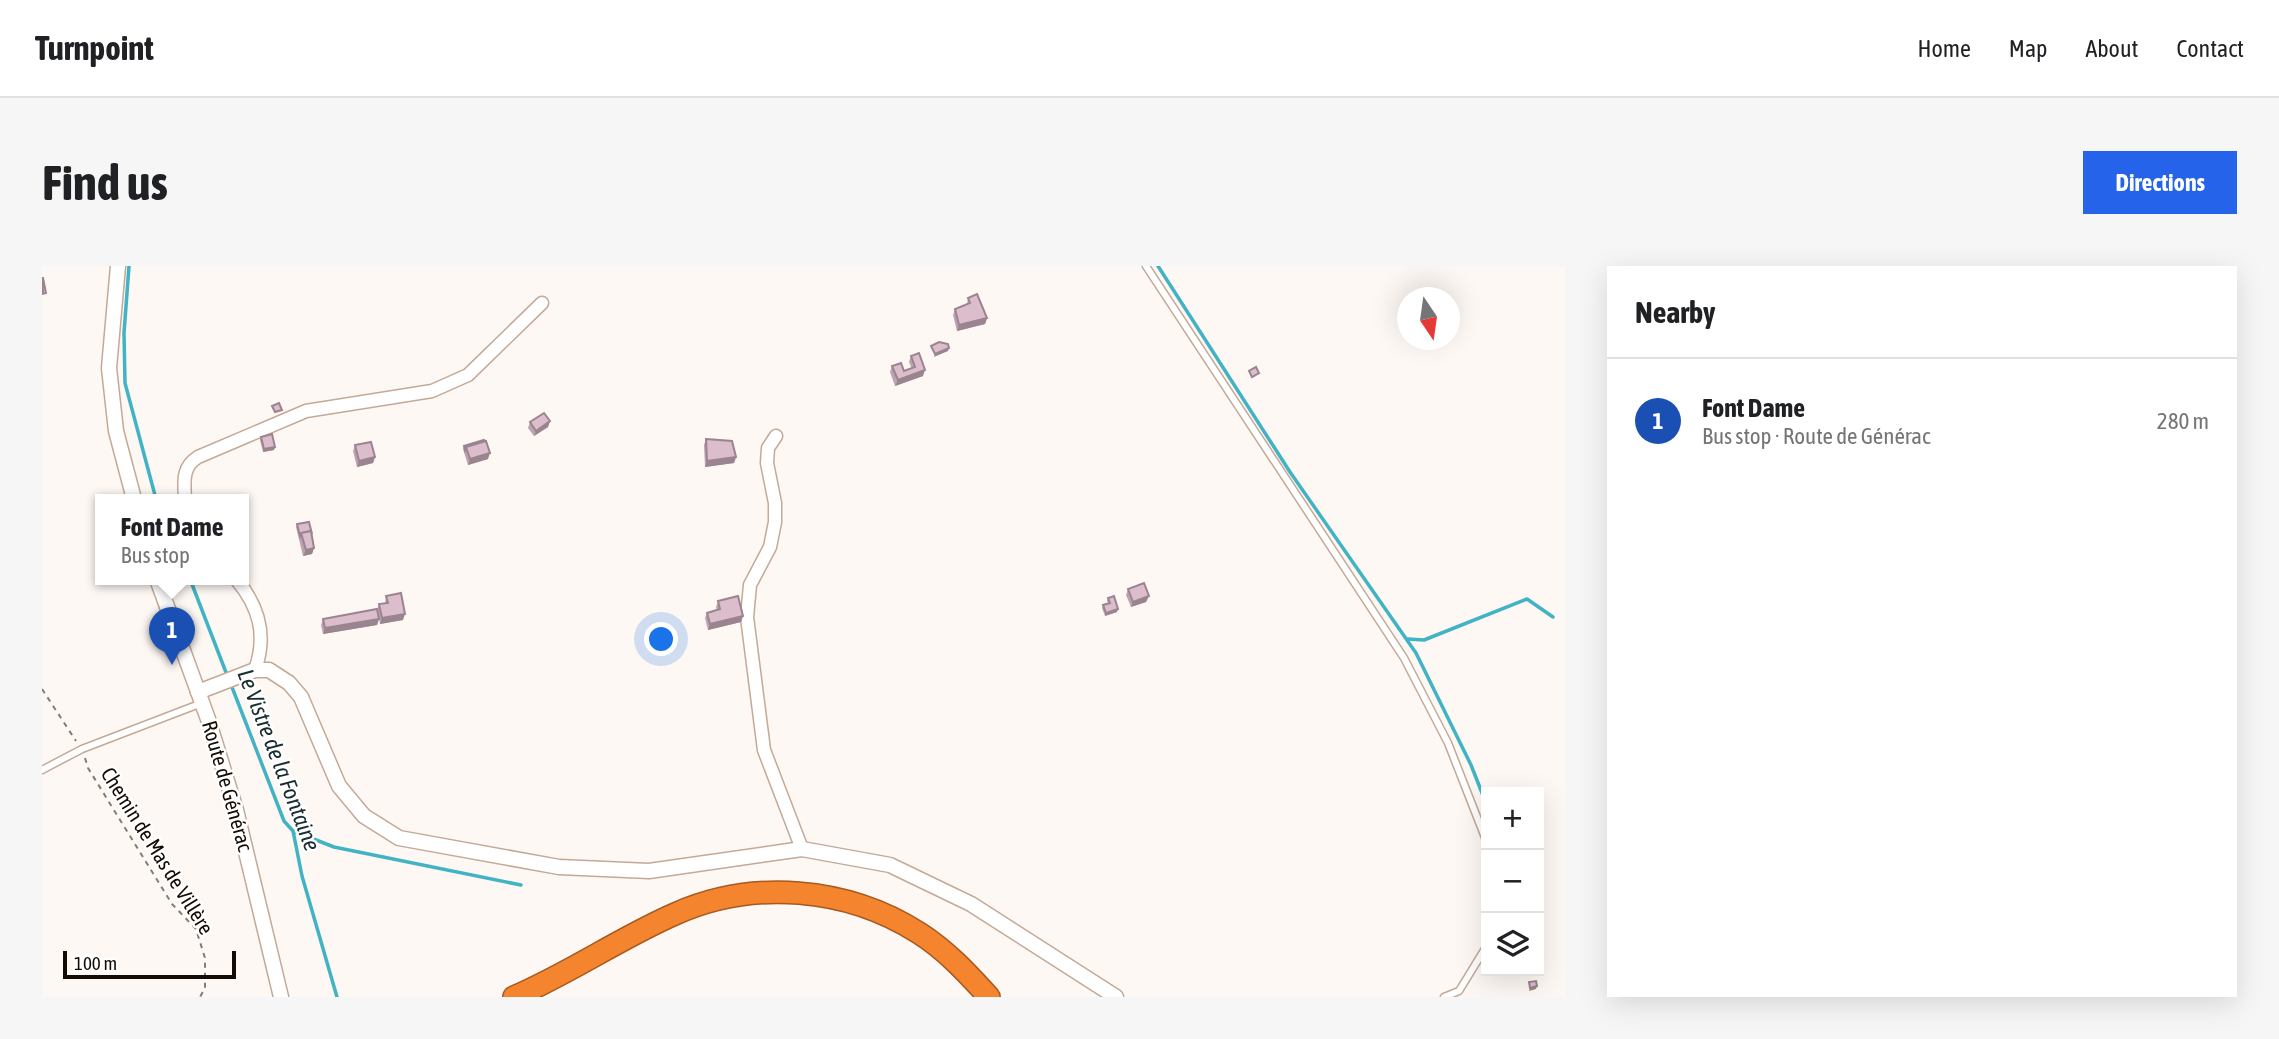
<!DOCTYPE html>
<meta charset="utf-8">
<style>
:root{--surface:#fff;--page:#f6f6f6;--text:#202124;--muted:#757577;--line:#e0e0e0;--accent:#2563eb}
body{margin:0;font-family:"Asap Condensed",sans-serif;background:var(--page);color:var(--text)}
.controls{position:absolute;right:21px;bottom:21px;display:grid;overflow:hidden;border-radius:0px;box-shadow:0 7px 28px #0002}
.controls button{width:63px;height:63px;display:grid;place-items:center;padding:0;border:0;border-bottom:2px solid var(--line);background:var(--surface);color:var(--text);font:35px sans-serif}
.compass{position:absolute;left:1355px;top:21px;width:63px;height:63px;border-radius:50%;background:var(--surface);box-shadow:0 7px 28px #0002;rotate:167deg}
.scale{position:absolute;left:21px;bottom:18px;width:173px;box-sizing:border-box;padding-left:7px;border:4px solid #140b05;border-top:0;font-size:19px;line-height:24px;white-space:nowrap;color:#140b05;-webkit-text-stroke:5px #fff;paint-order:stroke}
.you{position:absolute;left:620px;top:374px;width:24px;height:24px;margin:-18px;border:5px solid #fff;border-radius:50%;background:#1a73e8;box-shadow:0 0 0 10px #1a73e833}
.badge{display:grid;place-items:center;width:46px;height:46px;border-radius:50%;background:var(--accent);color:#fff;font-size:23px;font-weight:700}
.pin{position:absolute;translate:-50% -58px;filter:drop-shadow(0 2px 4px #0008)}
.pin::after{content:'';position:absolute;top:37px;width:24px;height:21px;background:inherit;clip-path:polygon(0 0,100% 0,50% 100%)}
.popup{position:absolute;left:53px;top:228px;width:154px;height:91px;box-sizing:border-box;display:grid;place-content:center;border-radius:0px;background:var(--surface);filter:drop-shadow(0 2px 5px #0005);font-size:23px;white-space:nowrap;color:var(--muted)}
.popup b{font-size:26px;color:var(--text)}
.popup::after{content:'';position:absolute;left:50%;top:100%;margin-left:-14px;border:14px solid transparent;border-top-color:var(--surface)}
.list{margin:0;padding:0;list-style:none}
h2{display:flex;justify-content:space-between;align-items:center;height:91px;margin:0;padding:0 28px;font-size:30px}
h2 small{font-size:23px;font-weight:400;color:var(--muted)}
.list li{display:grid;grid-template-columns:46px 1fr auto;gap:21px;align-items:center;box-sizing:border-box;height:126px;padding:0 28px;border-top:2px solid var(--line)}
.list b{display:block;font-size:26px;white-space:nowrap}
.list p{margin:0;font-size:23px;white-space:nowrap;color:var(--muted)}
.list em{font-size:23px;font-style:normal;color:var(--muted)}
.icon{flex:none;width:38px;height:38px;fill:none;stroke:currentColor;stroke-width:2;stroke-linecap:round;stroke-linejoin:round}
.map{position:relative;flex:none;width:1523px;height:731px;overflow:hidden;border-radius:0px}
header{display:flex;align-items:center;gap:42px;box-sizing:border-box;height:98px;padding:0 35px;background:var(--surface);border-bottom:2px solid var(--line)}
header strong{font-size:33px}
nav{display:flex;gap:38px;margin-inline-start:auto;font-size:24px}
.intro{display:flex;align-items:center;justify-content:space-between;box-sizing:border-box;height:168px;padding:0 42px}
h1{margin:0;font-size:49px}
.button{padding:18px 32px;border-radius:0px;background:var(--accent);color:#fff;font-size:24px;font-weight:700}
main{display:flex;gap:42px;padding:0 42px}
aside{flex:1;background:var(--surface);border-radius:0px;box-shadow:0 7px 28px #0002}
.map>svg:first-child{display:block}
</style>
<header>
<strong>Turnpoint</strong>
<nav><a>Home</a><a>Map</a><a>About</a><a>Contact</a></nav>
</header>
<div class="intro"><h1>Find us</h1><a class="button">Directions</a></div>
<main>
<div class="map">
<svg width="1523" height="731" viewBox="0 0 1523 731">
<rect width="100%" height="100%" fill="#fef8f4"/>
<g fill="none" stroke-linecap="round" stroke-linejoin="round">
<g stroke="#41b3c4" stroke-width="3.5">
<polyline points="87,0 82,67 83,117 114,233"/>
<polyline points="1116,0 1248,206 1374,387 1429,499 1444,537"/>
<polyline points="148,313 185,409"/>
<polyline points="1366,373 1382,374 1485,333 1511,351"/>
<polyline points="188,416 242,555 251,565 260,610 295,731"/>
<polyline points="251,565 292,581 479,619"/>
</g>
<defs>
<g id="service">
<polyline points="1104,0 1362,392 1406,477 1444,574"/>
<polyline points="0,504 40,483 160,437"/>
<polyline points="1402,731 1417,725 1444,681"/>
</g>
<g id="minor">
<polyline points="734,170 726,182 725,197 733,237 733,256 728,281 708,319 705,351 722,484 760,583"/>
<path d="M143,233C142,215 140,201 156,191L264,145L390,125L426,109L500,37"/>
<path d="M194,313C218,341 225,370 213,404"/>
</g>
<g id="tertiary">
<polyline points="76,0 67,102 74,165 92,233"/>
<polyline points="115,313 166,453 194,544 239,731"/>
<polyline points="156,426 213,404 227,404 247,417 259,431 297,520 322,550 357,572 517,601 607,605 760,583 848,599 929,638 1074,731"/>
</g>
<path id="motorway" d="M472,731C528,707 578,672 633,648C711,613 805,621 877,667C904,684 926,708 947,731"/>
</defs>
<use href="#service" stroke="#c4a996" stroke-width="9"/>
<use href="#minor" stroke="#c4a996" stroke-width="15"/>
<use href="#tertiary" stroke="#c4a996" stroke-width="17"/>
<use href="#motorway" stroke="#a65a20" stroke-width="24"/>
<g stroke="#837b76" stroke-width="2" stroke-dasharray="5 5" stroke-linecap="butt">
<polyline points="0,423 34,475"/>
<polyline points="43,492 46,502 130,638 154,663 163,692 163,722 158,731"/>
</g>
<use href="#service" stroke="#fff" stroke-width="6"/>
<use href="#minor" stroke="#fff" stroke-width="12"/>
<use href="#tertiary" stroke="#fff" stroke-width="14"/>
<use href="#motorway" stroke="#f5842f" stroke-width="21"/>
</g>
<g fill="#bda3af">
<polygon points="926,32 945,52 943,58 915,65 911,49 913,43 925,39"/>
<polygon points="869,90 881,110 853,120 848,106 850,100 862,105 870,103 867,96"/>
<polygon points="508,155 506,161 492,170 486,162 488,156"/>
<polygon points="219,171 233,181 232,184 221,186 218,174"/>
<polygon points="664,173 694,191 692,197 663,201 662,179"/>
<polygon points="313,179 333,191 331,197 315,201 311,185"/>
<polygon points="422,180 446,193 426,199 421,183"/>
<polygon points="255,258 269,269 272,282 270,288 261,290 254,261"/>
<polygon points="1086,323 1107,330 1104,336 1089,341 1084,329"/>
<polygon points="344,330 361,354 338,358 337,353 335,359 281,368 279,359 281,353 335,344 337,338 343,338"/>
<polygon points="1066,332 1075,346 1063,350 1060,342 1061,339 1066,337 1065,335"/>
<polygon points="676,335 701,350 699,356 666,364 663,352 665,347 675,344 674,341"/>
</g>
<g fill="#9a848f">
<polygon points="945,52 943,58 915,65 917,59"/>
<polygon points="907,82 906,85 892,91 893,88"/>
<polygon points="883,104 881,110 853,120 856,114"/>
<polygon points="508,155 506,161 492,170 494,165"/>
<polygon points="233,181 232,184 221,186 222,183"/>
<polygon points="448,187 446,193 426,199 428,193"/>
<polygon points="333,191 331,197 315,201 317,195"/>
<polygon points="694,191 692,197 663,201 665,195"/>
<polygon points="272,282 270,288 261,290 264,284"/>
<polygon points="1107,330 1104,336 1089,341 1091,336"/>
<polygon points="1076,343 1075,346 1063,350 1064,347"/>
<polygon points="363,348 361,354 338,358 340,352"/>
<polygon points="701,350 699,356 666,364 668,358"/>
<polygon points="337,353 335,359 281,368 283,362"/>
<polygon points="1495,720 1494,723 1487,725 1488,722"/>
</g>
<g fill="#dcbdcc" stroke="#9a848f" stroke-width="2">
<polygon points="0,12 1,12 4,27 0,28 1,25"/>
<polygon points="935,28 945,52 917,59 913,43 928,37 926,32"/>
<polygon points="897,76 906,78 907,82 893,88 889,80"/>
<polygon points="877,87 883,104 856,114 850,100 859,97 862,105 873,101 869,90"/>
<polygon points="1214,101 1217,107 1210,111 1207,105"/>
<polygon points="237,137 240,144 233,146 230,140"/>
<polygon points="502,147 508,155 494,165 488,156"/>
<polygon points="230,168 233,181 222,183 219,171"/>
<polygon points="664,173 690,175 694,191 665,195"/>
<polygon points="442,174 443,175 424,181 423,184 422,180"/>
<polygon points="444,175 448,187 428,193 424,181"/>
<polygon points="329,176 333,191 317,195 313,179"/>
<polygon points="267,256 270,268 269,265 259,267 258,270 255,258"/>
<polygon points="269,265 272,282 264,284 259,267"/>
<polygon points="1102,317 1107,330 1091,336 1086,323"/>
<polygon points="359,327 363,348 340,352 337,338 346,337 344,330"/>
<polygon points="696,330 701,350 668,358 665,347 678,343 676,335"/>
<polygon points="1072,330 1076,343 1064,347 1061,339 1068,337 1066,332"/>
<polygon points="335,343 337,353 283,362 281,353"/>
<polygon points="1494,715 1495,720 1488,722 1487,716"/>
</g>
<g text-anchor="middle" stroke-width="5" stroke-linejoin="round" paint-order="stroke">
<g font-size="21" fill="#140b05" stroke="#fff">
<text transform="translate(185 520) rotate(74)" y="7">Route de Générac</text>
<text transform="translate(115 585) rotate(58)" y="7">Chemin de Mas de Villère</text>
</g>
<g font-size="23" font-style="italic" fill="#192e31" stroke="#fff">
<text transform="translate(237 494) rotate(69)" y="8">Le Vistre de la Fontaine</text>
</g>
</g>
</svg>
<div class="controls">
<button>+</button>
<button>−</button>
<button><svg class="icon" aria-label="layers" viewBox="0 0 24 24"><path d="M12 4l9 5-9 5-9-5zM3 14l9 5 9-5"/></svg></button>
</div>
<svg class="compass" viewBox="-18 -18 36 36"><path d="M0-13l5 13h-10z" fill="#e53935"/><path d="M0 13l5-13h-10z" fill="#757577"/></svg>
<div class="scale">100 m</div>
<div class="you"></div>
<div class="pin badge" style="left:130px;top:399px;background:#1a4fb4">1</div>
<div class="popup"><b>Font Dame</b>Bus stop</div>
</div>
<aside>
<h2>Nearby<small></small></h2>
<ul class="list">
<li><span class="badge" style="background:#1a4fb4">1</span><div><b>Font Dame</b><p>Bus stop · Route de Générac</p></div><em>280 m</em></li>
</ul>
</aside>
</main>
